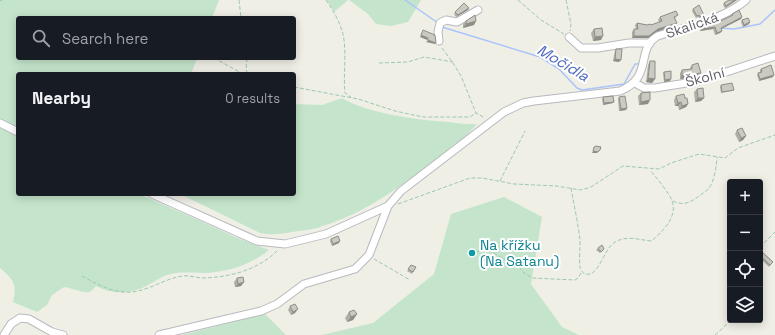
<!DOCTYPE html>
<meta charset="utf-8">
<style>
:root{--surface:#171b24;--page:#242831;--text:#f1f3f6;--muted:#9ea1a6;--line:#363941}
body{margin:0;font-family:"Space Grotesk",sans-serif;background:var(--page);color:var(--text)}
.controls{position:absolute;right:12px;bottom:12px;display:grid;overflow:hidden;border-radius:4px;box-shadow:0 2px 10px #0003}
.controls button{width:36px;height:36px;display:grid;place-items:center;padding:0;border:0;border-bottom:1px solid var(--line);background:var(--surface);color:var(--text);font:20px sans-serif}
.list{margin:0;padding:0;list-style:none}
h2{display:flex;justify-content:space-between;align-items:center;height:52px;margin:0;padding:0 16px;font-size:17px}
h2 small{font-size:13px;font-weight:400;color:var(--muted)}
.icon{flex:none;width:22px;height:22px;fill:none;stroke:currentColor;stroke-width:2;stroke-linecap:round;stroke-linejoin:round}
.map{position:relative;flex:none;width:775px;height:335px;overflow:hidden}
.search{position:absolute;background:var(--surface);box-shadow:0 2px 10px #0003;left:16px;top:16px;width:280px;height:44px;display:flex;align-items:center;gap:10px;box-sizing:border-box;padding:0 14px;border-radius:4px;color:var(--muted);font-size:15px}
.panel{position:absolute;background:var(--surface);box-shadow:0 2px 10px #0003;left:16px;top:72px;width:280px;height:124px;border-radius:4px}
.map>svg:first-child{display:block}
</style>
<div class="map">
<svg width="775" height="335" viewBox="0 0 775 335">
<rect width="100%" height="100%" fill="#efefe6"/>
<g fill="#c4e5cc">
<path d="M0,0H219L212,18H18V58H197L191,74H18V194H139L203,222L235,237L269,250C252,263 237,269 216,272C213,272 210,273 207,273C194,273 179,271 167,275C161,277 154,282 148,285C132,294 112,295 96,286L90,292C81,293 73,288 64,287L52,295L47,305L37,312L13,302C17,284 14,280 0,268Z"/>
<polygon points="327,0 348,0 334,12"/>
<polygon points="349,0 421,0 408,22 391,26 376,24 368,14"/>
<path d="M342,98C369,114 418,120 449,122C458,123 468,125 477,124L467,135C422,169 378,209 323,226C316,229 307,230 299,231C286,233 273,236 260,233L180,194H294V104L322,105Z"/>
<polygon points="504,197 542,217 531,284 562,327 579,335 322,335 373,323 434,274 451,214"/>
<polygon points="265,314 286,335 182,335"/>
</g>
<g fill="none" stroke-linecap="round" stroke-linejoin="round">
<g stroke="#aac4fb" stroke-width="1.5">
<polyline points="405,0 438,23"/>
<polyline points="442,27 540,57 559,69 577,88 582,90 624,84 635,64 639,64"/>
<polyline points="720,28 734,29 760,24 775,10"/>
</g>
<defs>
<g id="minor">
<polyline points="569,37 581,48 598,48 629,43 650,43"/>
<polyline points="439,41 438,32 440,23 446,20 457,22 478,10"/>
<polyline points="635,83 644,88 655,88 699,81 775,56"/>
<polyline points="0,123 18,132"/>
<polyline points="152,194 257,241 285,244 326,234 388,206"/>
<polyline points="4,335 11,324 20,318 29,319 52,332 63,335"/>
<path d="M159,335L261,311L277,304L304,284L355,269L369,255L388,206L401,191L504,112L523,103L534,101L620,91C653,78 636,50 656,37C661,34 670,33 676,31C700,23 726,17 746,0"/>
</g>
</defs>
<use href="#minor" stroke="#b8b9bf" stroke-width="9"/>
<g stroke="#9ec6b3" stroke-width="1" stroke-dasharray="4 2" stroke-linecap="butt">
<polyline points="239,0 241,18"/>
<path d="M326,0C333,10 340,22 343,34C347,53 343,74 345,93L351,97"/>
<polyline points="518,0 541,20 564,34"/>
<polyline points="566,0 571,24 570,31"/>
<polyline points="0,1 2,0"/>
<polyline points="442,48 453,63 461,76 476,113 485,118"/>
<polyline points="214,58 243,74"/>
<polyline points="247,58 246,70 248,74"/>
<polyline points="379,63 408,62 424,57 453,62"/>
<polyline points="294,87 358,99 395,111 423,117 470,117 476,113"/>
<polyline points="500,181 525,131"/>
<path d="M571,188C574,205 578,223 580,240C580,248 579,261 580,268C581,270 583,274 586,274C599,277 604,248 615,242C627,235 639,240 652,241C662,231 678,218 672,201C671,195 655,176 650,170"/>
<path d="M673,201C685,207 692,201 702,194C704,192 708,190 709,188C714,182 717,164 717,157"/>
<polyline points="398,204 470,178 482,178 514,184 556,186 581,190 591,187 623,166 659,169 671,163 699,154 725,158 738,148 775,135"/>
<polyline points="760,247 775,232"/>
<polyline points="471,255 481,250 492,252 504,259 509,259 517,264 523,272 532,278 575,280 578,278 581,273"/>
<polyline points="374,259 410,280"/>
<path d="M82,276C95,283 109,291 124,292C144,294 163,279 182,276C189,275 197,278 203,278C231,277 258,270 278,250"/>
<polyline points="715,335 724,327 730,320"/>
</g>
<use href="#minor" stroke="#fff" stroke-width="7"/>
</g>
<g fill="#afaea7">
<polygon points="729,0 737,0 725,8 723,5 724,3"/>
<polygon points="469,8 468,10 456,17 454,14 455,12"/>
<polygon points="693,9 704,15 703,16 699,18 698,17 696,18 692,11"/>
<polygon points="732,14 741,19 721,29 722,31 720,33 715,35 713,29 700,31 700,29 701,27 714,24 730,16"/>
<polygon points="678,15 675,18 677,23 675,25 656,32 648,38 632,38 632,32 634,29 636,29 635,25 637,23 647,25 651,25 659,22 658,20 660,17"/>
<polygon points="742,20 749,24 743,27 741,22"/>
<polygon points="466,21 476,21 474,25 463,28 463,24"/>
<polygon points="594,29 601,40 593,41 591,33"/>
<polygon points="616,49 619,62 613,61 615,50"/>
<polygon points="650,61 655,79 652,83 646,82 648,65"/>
<polygon points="692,65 699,76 680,79 680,73 682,70 690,69 690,68"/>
<polygon points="761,69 773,77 759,81 757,75 758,73 760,72 760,70"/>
<polygon points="664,72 670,81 664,82 663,73"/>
<polygon points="721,85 734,90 732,91 721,93 720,87"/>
<polygon points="697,89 704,98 701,101 695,102 694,92"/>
<polygon points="641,93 648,104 639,105 638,96"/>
<polygon points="676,96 685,98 688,104 686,107 679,110 678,106 675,106 674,100"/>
<polygon points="603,97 613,103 603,105 602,99"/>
<polygon points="619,97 627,108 626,110 619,111 618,99"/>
<polygon points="737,130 746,136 743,140 739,142 735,134"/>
<polygon points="331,239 339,243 332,246 330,241"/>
<polygon points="598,248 604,249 600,253 596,250"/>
<polygon points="763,253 773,262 769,267 760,258 760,256"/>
<polygon points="411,265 416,267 412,274 407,271"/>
<polygon points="237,278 244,282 241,286 235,287 234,282"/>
<polygon points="290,306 295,313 291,315 288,310"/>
<polygon points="349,312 357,314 353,320 347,322 345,318"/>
</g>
<g fill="#8e8d88">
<polygon points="735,0 737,0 725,8 726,6"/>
<polygon points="469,8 468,10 456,17 458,15"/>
<polygon points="742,17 741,19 719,30 721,28"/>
<polygon points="476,21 474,25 463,28 466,24"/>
<polygon points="750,22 749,24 743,27 744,25"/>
<polygon points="677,23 675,25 656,32 648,38 632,38 634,36 658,29"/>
<polygon points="715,27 713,29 700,31 702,29"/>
<polygon points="722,31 720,33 715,35 717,33"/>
<polygon points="421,35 428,38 427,40 420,37"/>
<polygon points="603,36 601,40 593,41 595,37"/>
<polygon points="428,40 436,43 435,44 426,42"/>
<polygon points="615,59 621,60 619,62 613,61"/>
<polygon points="701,73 699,76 680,79 682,76"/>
<polygon points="774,75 773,77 759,81 760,79"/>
<polygon points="648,78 655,79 652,83 646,82"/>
<polygon points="671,79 670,81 664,82 665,80"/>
<polygon points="698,98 704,98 701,101 695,102"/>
<polygon points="650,100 648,104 639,105 641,102"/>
<polygon points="614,102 613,103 603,105 604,103"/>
<polygon points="681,102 678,106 675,106 678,103"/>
<polygon points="688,104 686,107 679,110 682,106"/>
<polygon points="627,108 626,110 619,111 621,109"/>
<polygon points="746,136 743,140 739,142 741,138"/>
<polygon points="600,150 597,153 592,153 593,151"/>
<polygon points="340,241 339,243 332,246 333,244"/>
<polygon points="244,282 241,286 235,287 238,284"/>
<polygon points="298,309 295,313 291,315 293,312"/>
<polygon points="357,314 353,320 347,322 351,317"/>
</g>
<g fill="#cbcac2" stroke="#8e8d88">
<polygon points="729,0 735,0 726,6 724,3"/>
<polygon points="464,3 469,8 458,15 455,12"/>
<polygon points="699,5 704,15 700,17 699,15 697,16 693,9"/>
<polygon points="739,10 742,17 721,28 722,31 717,33 715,27 702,29 701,27 714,23 714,24 733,15 732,14"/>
<polygon points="676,11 678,15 674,17 677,23 658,29 649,36 634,36 634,29 638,29 637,23 647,25 650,24 651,25 662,21 660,17"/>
<polygon points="475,15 476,21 466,24 466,21"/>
<polygon points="748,18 750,22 744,25 742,20"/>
<polygon points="602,28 603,36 595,37 594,29"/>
<polygon points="423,30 435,35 436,43 428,40 428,38 421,35"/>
<polygon points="616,49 622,49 621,60 615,59"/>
<polygon points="650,61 655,61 655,79 648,78"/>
<polygon points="698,63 701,73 682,76 682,70 692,69 692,65"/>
<polygon points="771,65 774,75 760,79 758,73 762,72 761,69"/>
<polygon points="671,71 671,79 665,80 664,72"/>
<polygon points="732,83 734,90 722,92 721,85"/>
<polygon points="703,88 704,98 698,98 697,89"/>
<polygon points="650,92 650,100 641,102 641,93"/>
<polygon points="684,94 685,98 687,98 688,104 682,106 681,102 678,103 676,96"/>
<polygon points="613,96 614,102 604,103 603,97"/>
<polygon points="625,96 627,108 621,109 619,97"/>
<polygon points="742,128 746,136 741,138 737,130"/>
<polygon points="596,146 601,147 600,150 598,152 593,151 594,147"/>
<polygon points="338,236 340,241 333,244 331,239"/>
<polygon points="602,245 604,249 601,252 598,248"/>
<polygon points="763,253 773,262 770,265 760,256"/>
<polygon points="411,265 416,267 413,272 408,269"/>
<polygon points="243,277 244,282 238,284 237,278"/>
<polygon points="295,304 298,309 293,312 290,306"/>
<polygon points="354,310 357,314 351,317 349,312"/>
</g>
<circle fill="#0f9aa8" stroke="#fff" stroke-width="1.5" cx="472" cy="253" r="4"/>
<g text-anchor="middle" stroke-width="4" stroke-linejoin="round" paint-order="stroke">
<g font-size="14" fill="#5e5f66" stroke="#fff">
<text transform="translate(692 25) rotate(-19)" y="5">Skalická</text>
<text transform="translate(705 77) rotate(-15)" y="5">Školní</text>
</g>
<g font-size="14" fill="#0d838f" stroke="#fff" text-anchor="start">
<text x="480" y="250">Na křížku<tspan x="480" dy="16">(Na Satanu)</tspan></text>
</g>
<g font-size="15" font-style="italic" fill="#4d68bf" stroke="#fff">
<text transform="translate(563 63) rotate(31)" y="5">Močidla</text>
</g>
</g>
</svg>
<div class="controls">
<button>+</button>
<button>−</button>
<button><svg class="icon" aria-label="locate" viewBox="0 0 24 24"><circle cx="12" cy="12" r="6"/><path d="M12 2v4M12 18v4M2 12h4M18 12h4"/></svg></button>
<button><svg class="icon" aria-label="layers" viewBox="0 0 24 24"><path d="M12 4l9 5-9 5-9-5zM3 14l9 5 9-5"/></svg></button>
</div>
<div class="search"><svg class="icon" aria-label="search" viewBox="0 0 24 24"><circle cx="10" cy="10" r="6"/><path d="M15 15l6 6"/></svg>Search here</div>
<section class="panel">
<h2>Nearby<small>0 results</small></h2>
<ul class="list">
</ul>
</section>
</div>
